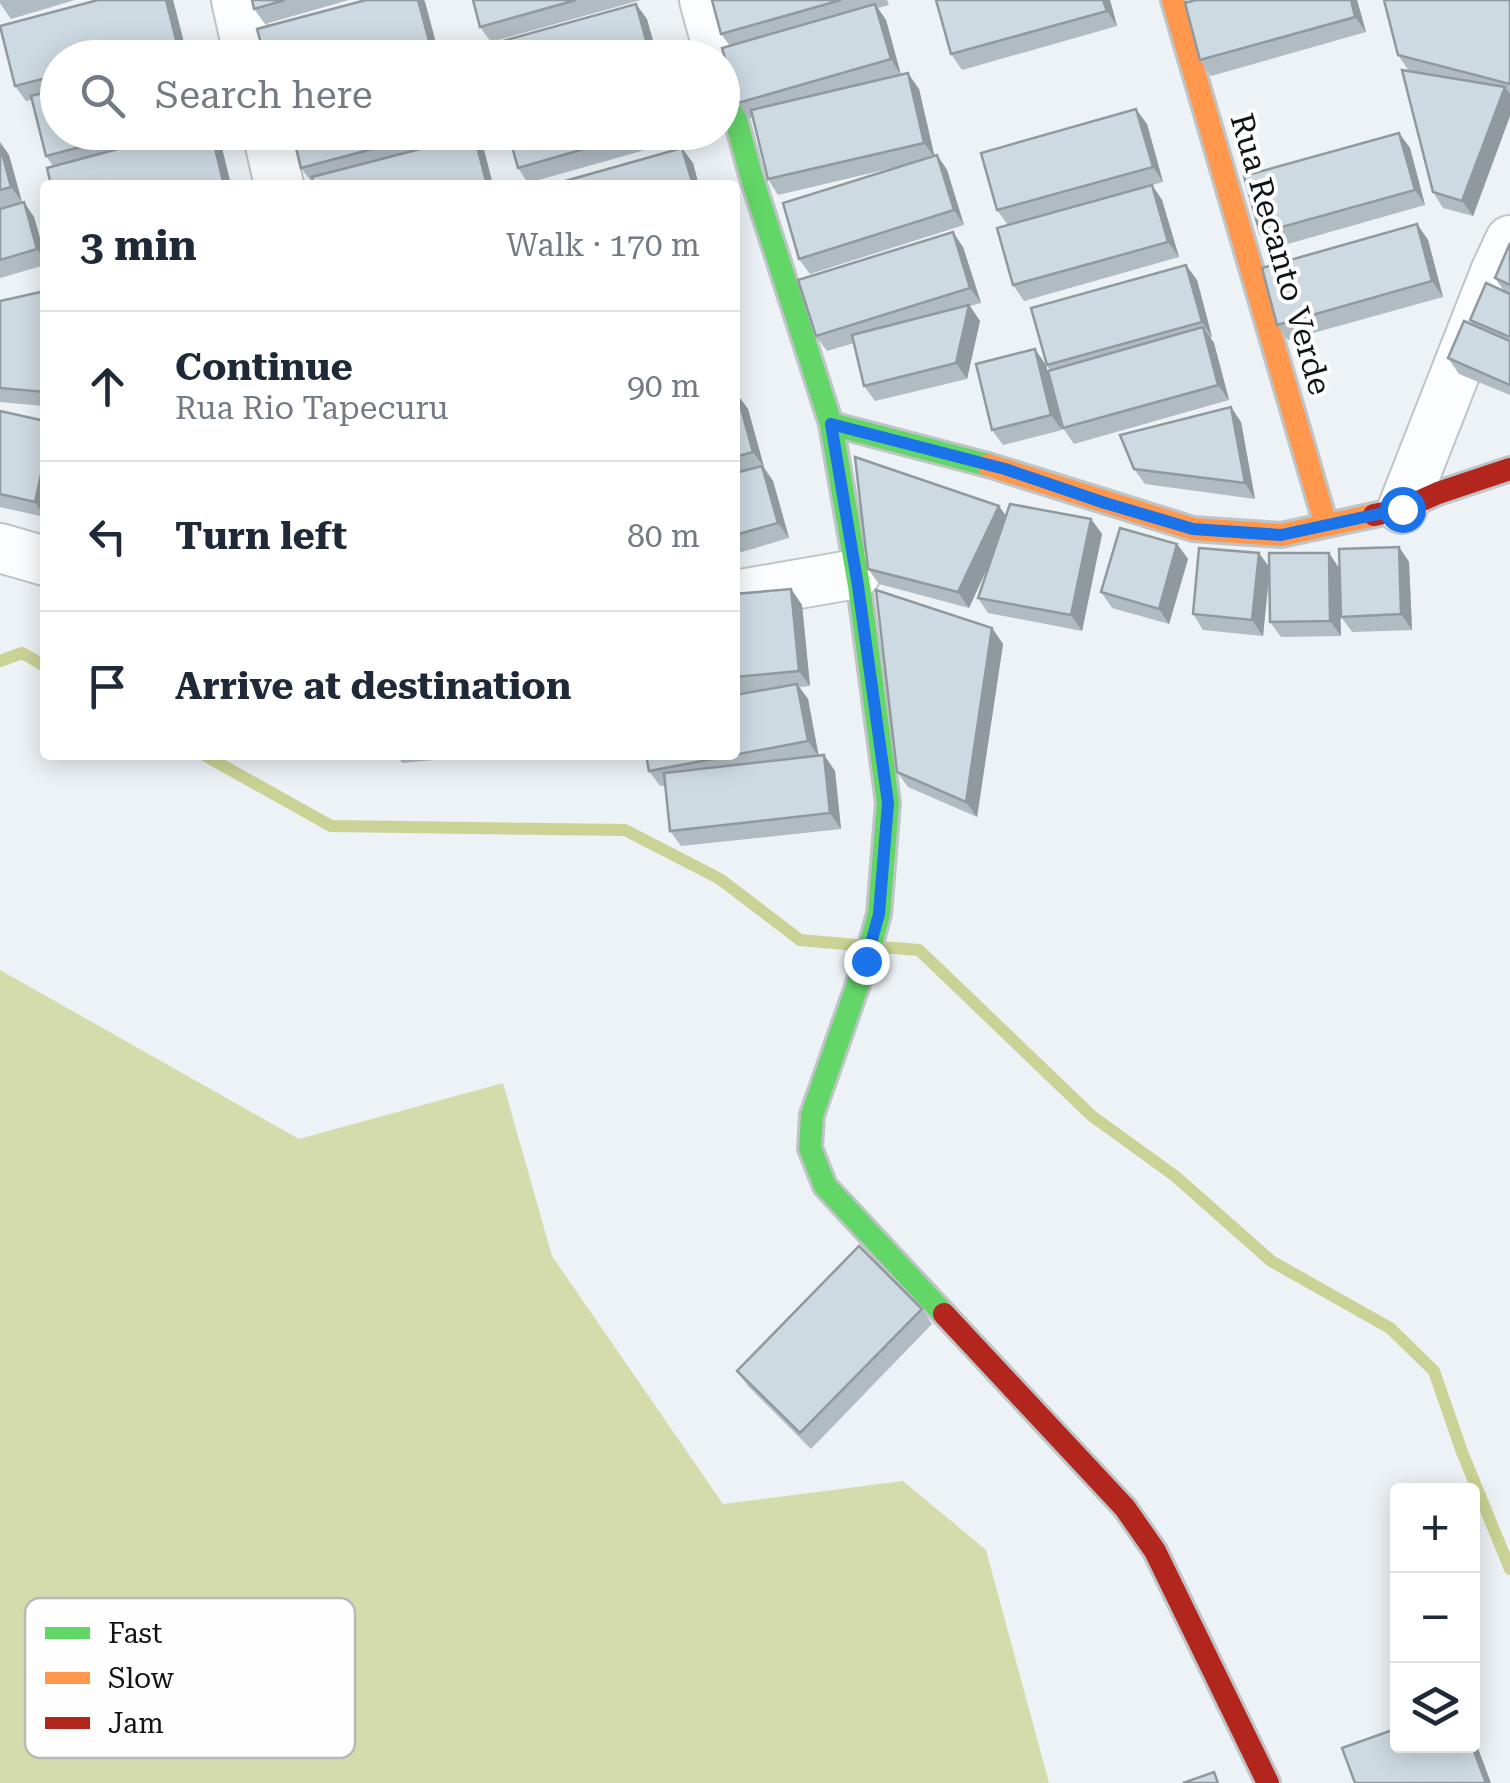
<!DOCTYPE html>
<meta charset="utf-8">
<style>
:root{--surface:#fff;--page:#f2f2f3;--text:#1f2937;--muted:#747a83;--line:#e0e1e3}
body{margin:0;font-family:"Roboto Serif",serif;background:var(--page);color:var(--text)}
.controls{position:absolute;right:30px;bottom:30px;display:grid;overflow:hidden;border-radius:10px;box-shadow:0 5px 25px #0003}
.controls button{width:90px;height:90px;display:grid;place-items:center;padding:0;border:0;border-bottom:2px solid var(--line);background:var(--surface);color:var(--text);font:50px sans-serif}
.stop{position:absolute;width:30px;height:30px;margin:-22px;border:8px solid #1a73e8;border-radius:50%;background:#fff}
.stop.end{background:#1a73e8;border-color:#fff;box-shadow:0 2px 10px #0008}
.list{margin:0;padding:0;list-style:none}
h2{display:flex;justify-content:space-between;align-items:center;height:130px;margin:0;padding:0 40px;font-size:42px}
h2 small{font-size:32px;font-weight:400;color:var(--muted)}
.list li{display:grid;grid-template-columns:65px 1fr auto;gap:30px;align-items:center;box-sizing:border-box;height:150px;padding:0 40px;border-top:2px solid var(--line)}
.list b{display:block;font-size:38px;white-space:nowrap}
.list p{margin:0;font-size:32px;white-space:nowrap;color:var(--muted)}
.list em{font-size:32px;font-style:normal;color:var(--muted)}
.icon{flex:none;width:55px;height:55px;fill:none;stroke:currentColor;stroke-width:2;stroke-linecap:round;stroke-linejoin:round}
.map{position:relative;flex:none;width:1510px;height:1783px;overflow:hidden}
.search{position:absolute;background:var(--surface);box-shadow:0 5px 25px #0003;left:40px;top:40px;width:700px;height:110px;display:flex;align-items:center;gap:25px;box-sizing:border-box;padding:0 35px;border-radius:55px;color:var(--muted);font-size:38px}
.panel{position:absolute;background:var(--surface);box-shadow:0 5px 25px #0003;left:40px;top:180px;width:700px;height:580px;border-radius:10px}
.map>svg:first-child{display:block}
</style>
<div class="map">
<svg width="1510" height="1783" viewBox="0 0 1510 1783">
<rect width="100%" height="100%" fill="#ecf2f6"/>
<polygon fill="#d5dcac" points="0,970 299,1139 503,1083 552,1256 723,1504 903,1481 986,1550 1049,1783 0,1783"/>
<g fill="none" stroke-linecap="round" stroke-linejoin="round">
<g stroke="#cbd295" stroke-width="12">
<polyline points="0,661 22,653 45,666"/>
<polyline points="204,755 331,826 625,830 720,879 800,940 857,945"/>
<polyline points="882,947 919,950 1092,1116 1175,1176 1271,1261 1390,1328 1434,1371 1462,1452 1510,1569"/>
</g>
<defs>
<g id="street">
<polyline points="236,0 249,58"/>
<polyline points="704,0 720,58"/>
<polyline points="267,132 279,185"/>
<polyline points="1402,509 1495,272 1510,240"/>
<polyline points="0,548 45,561"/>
<polyline points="735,595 856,574"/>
</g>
<g id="fast">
<polyline points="722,68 751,175 831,424 988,465"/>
<polyline points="831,424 859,586 888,803 879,914 866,961 812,1115 810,1148 825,1186 944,1314"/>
</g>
<g id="slow">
<polyline points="1173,0 1326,525"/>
<polyline points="988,465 1193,529 1281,535 1374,515"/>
</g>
<g id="jam">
<polyline points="1374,515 1402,509 1438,493 1510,469"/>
<polyline points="944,1314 1125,1508 1155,1551 1268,1783"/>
</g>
</defs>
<use href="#street" stroke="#bfc4c7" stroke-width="52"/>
<use href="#fast" stroke="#bfc4c7" stroke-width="28"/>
<use href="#slow" stroke="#bfc4c7" stroke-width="28"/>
<use href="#jam" stroke="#bfc4c7" stroke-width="28"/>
<use href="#street" stroke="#fcfdfe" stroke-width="48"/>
<use href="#fast" stroke="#63d668" stroke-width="22"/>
<use href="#slow" stroke="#ff974d" stroke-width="22"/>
<use href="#jam" stroke="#b3261e" stroke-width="22"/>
</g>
<g fill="#b1bbc2">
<polygon points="0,0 75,0 11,19 0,3"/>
<polygon points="98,0 173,0 187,55 194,53 197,58 58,58 58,132 214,132 220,140 231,185 51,185 47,168 53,166 46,156 32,100 26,101 15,86 0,26"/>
<polygon points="252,0 349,0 265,24 254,9"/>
<polygon points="473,0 641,0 491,42 480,27"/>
<polygon points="712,0 887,0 889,5 878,8 886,20 901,75 919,89 934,156 937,155 947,170 964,225 810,274 799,259 901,166 778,195 768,179 753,117 748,119 738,103 730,46 721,34"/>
<polygon points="936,0 1110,0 1117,26 962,70 951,54"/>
<polygon points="1357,0 1366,32 1211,76 1200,60"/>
<polygon points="1510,0 1510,116 1473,216 1443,208 1433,192 1409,71 1398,55"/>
<polygon points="425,2 440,58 265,58"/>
<polygon points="1147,124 1163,182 1152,185 1162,200 1179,257 1024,301 1013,285 1008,225 997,210"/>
<polygon points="292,132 473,132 484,150 493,185 314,185 301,168"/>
<polygon points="508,132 682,132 684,139 528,183 518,168"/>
<polygon points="1399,133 1410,148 1425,205 1270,249 1260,233"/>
<polygon points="0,142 9,155 22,202 34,217 45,256 45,265 0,278"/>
<polygon points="1417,224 1428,240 1443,297 1288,340 1277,325"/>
<polygon points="1510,243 1510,395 1459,374 1448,358 1474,326 1470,320 1504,291 1495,278"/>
<polygon points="963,247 981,303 970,306 980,321 967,379 875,401 864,386 854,343 827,351 816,336"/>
<polygon points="1197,280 1212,337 1210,338 1214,343 1229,400 1074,444 1063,428 1050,371 1047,365"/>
<polygon points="45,291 45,406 0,402 0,301"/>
<polygon points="1046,365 1062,430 1003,445 992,430"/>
<polygon points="737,394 748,409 764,467 773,481 789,538 735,554 735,395"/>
<polygon points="0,411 45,421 45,517 0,507"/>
<polygon points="1241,422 1255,499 1145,484 1134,469"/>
<polygon points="999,506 1006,516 1091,519 1102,534 1082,631 988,613 978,598 988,566 969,608 879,584 868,569"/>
<polygon points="1177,544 1188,559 1169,624 1112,608 1101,592"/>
<polygon points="1399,547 1409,562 1412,630 1352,632 1341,617"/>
<polygon points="1329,553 1339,568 1341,636 1281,637 1270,622 1269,570 1263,636 1203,630 1193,614 1269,567"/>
<polygon points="791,589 802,605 810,686 799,687 808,699 818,756 824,755 835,771 841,829 681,846 670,831 665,786 660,786 649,771 757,691 736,693 735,692 735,594"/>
<polygon points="992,628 1003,644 977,817 908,787 897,772"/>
<polygon points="397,755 476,755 476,756 402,763"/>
<polygon points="922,1309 932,1324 811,1449 748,1386 737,1371"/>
</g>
<g fill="#90999e">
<polygon points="166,0 173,0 188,58 177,44"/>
<polygon points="418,0 424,0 425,2 440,58 436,58 432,52"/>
<polygon points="1103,0 1110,0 1117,26 1107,11"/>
<polygon points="1351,0 1357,0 1366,32 1355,17"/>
<polygon points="636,4 647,19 658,58 651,58"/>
<polygon points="875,4 886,20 901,75 891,59"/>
<polygon points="908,73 919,89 935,158 924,143"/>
<polygon points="1505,87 1510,94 1510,116 1473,216 1462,201"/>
<polygon points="1136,109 1147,124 1163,182 1153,167"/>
<polygon points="211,132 214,132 220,140 231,185 224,185"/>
<polygon points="1399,133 1410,148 1425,205 1415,190"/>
<polygon points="474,135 484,150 493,185 487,185"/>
<polygon points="0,142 9,155 22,202 11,187"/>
<polygon points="682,148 693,163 699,185 693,185"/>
<polygon points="937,155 947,170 964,225 954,210"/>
<polygon points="1152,185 1162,200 1179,257 1168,242"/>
<polygon points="24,202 34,217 45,256 45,261 37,249"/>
<polygon points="1417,224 1428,240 1443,297 1432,281"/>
<polygon points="953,232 963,247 981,303 970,288"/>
<polygon points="1186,265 1197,280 1212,337 1202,322"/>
<polygon points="969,305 980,321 967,379 956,363"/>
<polygon points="1203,327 1214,343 1229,400 1218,385"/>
<polygon points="1035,349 1046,365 1062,430 1051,415"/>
<polygon points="737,394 748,409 764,467 753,452"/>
<polygon points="1231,407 1241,422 1255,499 1245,483"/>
<polygon points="45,456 45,517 35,502"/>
<polygon points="762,466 773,481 789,538 778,523"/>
<polygon points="999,506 1009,521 969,608 958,592"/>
<polygon points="1091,519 1102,534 1082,631 1071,615"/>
<polygon points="1177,544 1188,559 1169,624 1159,609"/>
<polygon points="1399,547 1409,562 1412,630 1401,614"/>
<polygon points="1259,553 1270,568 1263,636 1252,620"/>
<polygon points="1329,553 1339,568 1341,636 1330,621"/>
<polygon points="791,589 802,605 810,686 799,671"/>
<polygon points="992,628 1003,644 977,817 966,802"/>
<polygon points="797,684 808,699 819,757 808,741"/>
<polygon points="824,755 835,771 841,829 830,813"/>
<polygon points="1472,1732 1491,1783 1486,1783 1472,1746"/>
</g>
<g fill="#cedae2" stroke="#90999e" stroke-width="2.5">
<polygon points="98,0 166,0 177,44 124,58 58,58 58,75 15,86 0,26"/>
<polygon points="252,0 285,0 254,9"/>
<polygon points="366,0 418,0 432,52 412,58 265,58 257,29"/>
<polygon points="473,0 576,0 480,27"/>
<polygon points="712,0 841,0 721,34"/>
<polygon points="936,0 1103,0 1107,11 951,54"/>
<polygon points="1196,0 1351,0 1355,17 1200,60 1185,3"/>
<polygon points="1384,0 1510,0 1510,84 1398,55"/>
<polygon points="636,4 651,58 484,58 481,47"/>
<polygon points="875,4 891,59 738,103 722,48"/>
<polygon points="194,53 195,58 178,58"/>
<polygon points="1402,70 1505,87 1462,201 1433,192"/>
<polygon points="908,73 924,143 768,179 751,110"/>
<polygon points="58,89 58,132 138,132 46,156 31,96"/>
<polygon points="1136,109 1153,167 997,210 981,153"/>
<polygon points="181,132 211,132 224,185 51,185 47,168"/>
<polygon points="292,132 436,132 301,168"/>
<polygon points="508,132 643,132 518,168"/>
<polygon points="1399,133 1415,190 1260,233 1244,176"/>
<polygon points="474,135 487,185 314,185 312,177"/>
<polygon points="0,146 11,187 0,190"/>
<polygon points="682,148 693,185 551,185"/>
<polygon points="937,155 954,210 799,259 783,203"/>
<polygon points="1152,185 1168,242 1013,285 997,228"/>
<polygon points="24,202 37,249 0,260 0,209"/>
<polygon points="1417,224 1432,281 1277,325 1262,268"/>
<polygon points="953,232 970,288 816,336 798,280"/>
<polygon points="1510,243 1510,285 1495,278"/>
<polygon points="1186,265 1202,322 1047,365 1031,308"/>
<polygon points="1486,283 1510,294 1510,337 1470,320"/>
<polygon points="45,291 45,392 0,388 0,301"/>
<polygon points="969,305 956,363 864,386 852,335"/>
<polygon points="1464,321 1510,341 1510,385 1448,358"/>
<polygon points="1203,327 1218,385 1063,428 1048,371"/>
<polygon points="1035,349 1051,415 992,430 976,364"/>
<polygon points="737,394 753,452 735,457 735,395"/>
<polygon points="1231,407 1245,483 1134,469 1120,435"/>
<polygon points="0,411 45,421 45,456 35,502 0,494"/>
<polygon points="855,457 999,506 958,592 868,569"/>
<polygon points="762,466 778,523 735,535 735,473"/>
<polygon points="1010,504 1091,519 1071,615 978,598"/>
<polygon points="1120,528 1177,544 1159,609 1101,592"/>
<polygon points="1399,547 1401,614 1341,617 1339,549"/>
<polygon points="1199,548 1259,553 1252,620 1193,614"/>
<polygon points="1269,553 1329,553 1330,621 1270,622"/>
<polygon points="791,589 799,671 735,677 735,594"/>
<polygon points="876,590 992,628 966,802 897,772"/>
<polygon points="797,684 808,741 649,771 646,755 735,755 735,695"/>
<polygon points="824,755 830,813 670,831 664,773"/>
<polygon points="859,1246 922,1309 800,1433 737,1371"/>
<polygon points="1398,1728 1398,1746 1472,1746 1486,1783 1355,1783 1342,1748"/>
<polygon points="1214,1772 1218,1783 1183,1783"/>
</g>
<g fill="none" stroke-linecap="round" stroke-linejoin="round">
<polyline stroke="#1a73e8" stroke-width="12" points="866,961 879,914 888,803 858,586 831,424 1005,469 1105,503 1193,529 1281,535 1402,509"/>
</g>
<g text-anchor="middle" stroke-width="8" stroke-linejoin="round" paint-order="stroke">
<g font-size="32" fill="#101316" stroke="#fefefe">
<text transform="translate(1281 254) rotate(74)" y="11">Rua Recanto Verde</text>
</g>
</g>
<rect x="25" y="1598" width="330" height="160" rx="15" fill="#fefefe" stroke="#b7b8b8" stroke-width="2.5"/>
<rect x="45" y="1627" width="45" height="12" fill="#63d668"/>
<rect x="45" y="1672" width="45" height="12" fill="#ff974d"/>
<rect x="45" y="1717" width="45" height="12" fill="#b3261e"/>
<g font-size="28" fill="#101316">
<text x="108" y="1643">Fast</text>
<text x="108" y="1688">Slow</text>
<text x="108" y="1733">Jam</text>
</g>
</svg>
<div class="controls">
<button>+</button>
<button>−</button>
<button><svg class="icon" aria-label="layers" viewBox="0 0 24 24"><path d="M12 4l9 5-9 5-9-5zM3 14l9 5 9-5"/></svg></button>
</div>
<div class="stop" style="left:1402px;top:509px"></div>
<div class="stop end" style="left:866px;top:961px"></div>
<div class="search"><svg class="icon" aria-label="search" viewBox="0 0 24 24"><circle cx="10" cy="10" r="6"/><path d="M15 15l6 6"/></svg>Search here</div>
<section class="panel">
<h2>3 min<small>Walk · 170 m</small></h2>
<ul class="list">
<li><svg class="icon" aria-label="ahead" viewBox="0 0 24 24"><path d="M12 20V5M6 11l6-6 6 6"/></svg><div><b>Continue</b><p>Rua Rio Tapecuru</p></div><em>90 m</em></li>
<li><svg class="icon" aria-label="left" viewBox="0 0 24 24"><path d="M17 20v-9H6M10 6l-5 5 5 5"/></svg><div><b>Turn left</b></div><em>80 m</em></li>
<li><svg class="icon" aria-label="arrive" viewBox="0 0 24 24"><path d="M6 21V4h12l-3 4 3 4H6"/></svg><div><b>Arrive at destination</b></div></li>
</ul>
</section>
</div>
